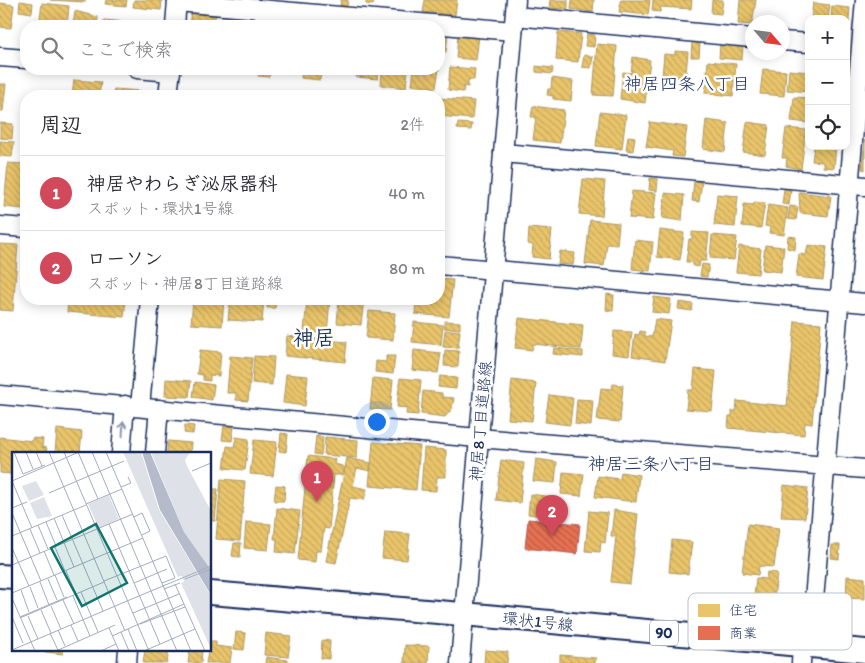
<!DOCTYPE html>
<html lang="ja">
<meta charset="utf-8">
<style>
:root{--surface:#fff;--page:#f2f2f3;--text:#2b2b33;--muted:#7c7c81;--line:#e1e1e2;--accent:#d1495b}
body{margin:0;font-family:Itim,"Klee One",sans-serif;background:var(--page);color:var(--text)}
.controls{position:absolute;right:15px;top:15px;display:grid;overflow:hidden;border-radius:10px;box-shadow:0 2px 12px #0003}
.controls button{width:45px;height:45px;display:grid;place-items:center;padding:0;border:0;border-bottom:1px solid var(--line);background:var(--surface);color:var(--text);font:25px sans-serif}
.compass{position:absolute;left:745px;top:15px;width:45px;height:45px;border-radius:50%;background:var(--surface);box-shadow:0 2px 12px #0003;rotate:118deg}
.you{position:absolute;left:376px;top:421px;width:18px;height:18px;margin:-12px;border:4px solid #fff;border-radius:50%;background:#1a73e8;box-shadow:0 0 0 8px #1a73e833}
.badge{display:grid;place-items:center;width:32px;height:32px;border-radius:50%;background:var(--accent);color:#fff;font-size:16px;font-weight:700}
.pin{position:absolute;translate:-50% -41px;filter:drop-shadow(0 1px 2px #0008)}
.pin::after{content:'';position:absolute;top:26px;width:18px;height:15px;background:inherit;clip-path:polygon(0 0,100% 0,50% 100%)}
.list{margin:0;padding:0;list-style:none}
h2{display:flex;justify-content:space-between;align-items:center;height:65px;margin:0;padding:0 20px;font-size:21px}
h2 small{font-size:16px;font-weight:400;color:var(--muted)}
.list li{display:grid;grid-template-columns:32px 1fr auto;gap:15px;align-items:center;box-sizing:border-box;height:75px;padding:0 20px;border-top:1px solid var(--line)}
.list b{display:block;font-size:19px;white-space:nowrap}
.list p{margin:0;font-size:16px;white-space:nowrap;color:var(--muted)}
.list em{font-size:16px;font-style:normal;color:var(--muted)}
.icon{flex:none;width:28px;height:28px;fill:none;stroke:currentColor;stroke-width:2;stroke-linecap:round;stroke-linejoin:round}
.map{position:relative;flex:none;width:865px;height:663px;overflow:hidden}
.search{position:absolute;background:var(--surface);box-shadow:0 2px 12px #0003;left:20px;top:20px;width:425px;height:55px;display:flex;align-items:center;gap:12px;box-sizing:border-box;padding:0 18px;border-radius:20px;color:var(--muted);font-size:19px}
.panel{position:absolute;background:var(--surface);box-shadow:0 2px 12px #0003;left:20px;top:90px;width:425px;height:215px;border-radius:20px}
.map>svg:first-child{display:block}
</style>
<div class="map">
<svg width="865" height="663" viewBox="0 0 865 663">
<defs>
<pattern id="homes-back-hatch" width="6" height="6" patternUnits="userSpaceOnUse" patternTransform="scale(1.25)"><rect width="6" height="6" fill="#e9c46a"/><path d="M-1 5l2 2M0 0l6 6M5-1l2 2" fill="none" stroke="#c7a95e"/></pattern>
<pattern id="shops-back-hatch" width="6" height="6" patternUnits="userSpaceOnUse" patternTransform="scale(1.25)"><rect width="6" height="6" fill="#e76f51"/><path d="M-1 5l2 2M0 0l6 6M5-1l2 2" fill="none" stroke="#ba5c46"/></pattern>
</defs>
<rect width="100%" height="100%" fill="#fff"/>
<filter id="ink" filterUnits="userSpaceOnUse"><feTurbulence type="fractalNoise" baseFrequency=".02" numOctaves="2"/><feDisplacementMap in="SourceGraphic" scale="10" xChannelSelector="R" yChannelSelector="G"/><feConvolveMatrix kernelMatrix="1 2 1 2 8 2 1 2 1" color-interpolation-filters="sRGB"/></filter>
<g filter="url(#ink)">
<g fill="url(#homes-back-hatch)" stroke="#ab9766">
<polygon points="50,0 85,0 85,2"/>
<polygon points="106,0 127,0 126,6 105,4"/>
<polygon points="134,0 162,0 161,10 133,7"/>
<polygon points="341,0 348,0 347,6 340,6"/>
<polygon points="366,0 374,0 373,5 366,4"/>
<polygon points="425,0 457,0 455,15 423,12"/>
<polygon points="550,0 568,0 568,9 549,8"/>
<polygon points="572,0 594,0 593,12 571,9"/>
<polygon points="621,0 650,0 648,15 619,12"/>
<polygon points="653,0 692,0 691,9 661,7 660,12 652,11"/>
<polygon points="712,0 723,0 721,14 711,13"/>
<polygon points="740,0 756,0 752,25 738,24"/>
<polygon points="20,1 33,3 32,13 19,11"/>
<polygon points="0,3 14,5 11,28 0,27"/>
<polygon points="42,3 69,6 67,26 39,26"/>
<polygon points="813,3 830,5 828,19 811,19"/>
<polygon points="832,6 850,8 848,31 846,31 846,19 831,19"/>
<polygon points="191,10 216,12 214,26 189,26"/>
<polygon points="75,11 98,17 97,26 73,26"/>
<polygon points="104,20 127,22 127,26 103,26"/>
<polygon points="305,20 313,21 312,26 305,26"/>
<polygon points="558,32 581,34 578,62 556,60"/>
<polygon points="439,33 448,34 446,52 439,51"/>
<polygon points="458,34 479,36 476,60 456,58"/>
<polygon points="587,34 595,35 594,47 585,46"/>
<polygon points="692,42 700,43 699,57 691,57"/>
<polygon points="720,43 743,45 742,60 719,58"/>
<polygon points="597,44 617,46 613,96 593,95"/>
<polygon points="675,51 688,52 685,84 673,83 673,77 662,76 664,54 675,55"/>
<polygon points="584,55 593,57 591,68 582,67"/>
<polygon points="633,57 650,60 645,103 620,99 623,72 631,73"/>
<polygon points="708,61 736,64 733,96 705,93"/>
<polygon points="536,66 553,68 552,74 536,72"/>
<polygon points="450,67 475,69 474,80 468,80 468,87 464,86 463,92 448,90"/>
<polygon points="259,69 270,69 269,77 258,76"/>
<polygon points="302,69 321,69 320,80 301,78"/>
<polygon points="357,69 379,69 378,79 356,77"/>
<polygon points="382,69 408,69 406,88 381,85"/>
<polygon points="414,69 439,69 436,88 412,85"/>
<polygon points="763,69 786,71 784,96 760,94"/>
<polygon points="789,70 809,72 809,92 787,90"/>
<polygon points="552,78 573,81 571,101 553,99 553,96 547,95 548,89 551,89"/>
<polygon points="74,80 101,82 99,96 72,96"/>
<polygon points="0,84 6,84 3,111 0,111"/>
<polygon points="114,89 141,91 141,94 151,96 113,96"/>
<polygon points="396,94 423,96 396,96"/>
<polygon points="794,97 809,98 809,123 791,121"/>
<polygon points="439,98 474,101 472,119 439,116"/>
<polygon points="533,106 564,110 560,143 533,140 536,117 531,117"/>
<polygon points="600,112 626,115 622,149 596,146"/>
<polygon points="706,120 728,123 725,152 703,149"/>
<polygon points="650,122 687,127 683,157 672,156 673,151 646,147"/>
<polygon points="747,122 769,125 765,155 743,152"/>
<polygon points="0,123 13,124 12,139 0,138"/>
<polygon points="458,123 472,124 471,130 457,129"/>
<polygon points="786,128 806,130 801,169 786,166 787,158 782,158"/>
<polygon points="628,136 635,137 633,151 626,150"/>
<polygon points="865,140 865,170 862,169"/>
<polygon points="0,141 14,142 12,157 0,156"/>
<polygon points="814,146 836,146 834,168 823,167 823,162 812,161"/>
<polygon points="8,163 26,164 23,209 4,207"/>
<polygon points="650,178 658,179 657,191 649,190"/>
<polygon points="583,179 605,181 602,216 579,214"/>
<polygon points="694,181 702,182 699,202 692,201"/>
<polygon points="784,189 791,190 789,205 782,204"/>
<polygon points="632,191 656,193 653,220 629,218"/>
<polygon points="799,192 831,196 828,216 800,213"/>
<polygon points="665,193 684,195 682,221 662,218"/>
<polygon points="717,194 738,196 735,227 714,225"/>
<polygon points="754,202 765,203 761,228 742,226 744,204 754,205"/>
<polygon points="768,205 788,208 784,235 769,233 770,227 765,226"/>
<polygon points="790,206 798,207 796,220 788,219"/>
<polygon points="590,220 619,223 617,245 607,244 604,266 585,264"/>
<polygon points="529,228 552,230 549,259 532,257 533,245 528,244"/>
<polygon points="660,230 684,233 680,260 657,257"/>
<polygon points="692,232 709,233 706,261 700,261 699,267 693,266 693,262 686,262 689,239 692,239"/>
<polygon points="712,235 737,237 734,260 710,258"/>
<polygon points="788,236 796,237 795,250 787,248"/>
<polygon points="635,240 653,242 650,271 632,269"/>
<polygon points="0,244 18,245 13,311 0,310"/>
<polygon points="765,245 784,247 781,272 762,270"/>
<polygon points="808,245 827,247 823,280 796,277 799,254 806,255"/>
<polygon points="739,246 761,249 758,274 736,272"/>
<polygon points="560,251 575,253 573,265 558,264"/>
<polygon points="702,264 709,265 707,277 700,276"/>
<polygon points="439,279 453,280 449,317 415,314 416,299 439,299"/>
<polygon points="607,294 614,295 613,311 606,310"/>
<polygon points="654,297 671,299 669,314 652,312"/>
<polygon points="45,299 66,299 66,303 45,302"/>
<polygon points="68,299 126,299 124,317 67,312"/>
<polygon points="193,299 224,299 222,326 191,324"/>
<polygon points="230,299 264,299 262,322 228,320"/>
<polygon points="267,299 276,299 275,308 267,308"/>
<polygon points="307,299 330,299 327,334 304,332"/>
<polygon points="339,299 364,299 361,325 337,323"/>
<polygon points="679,302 693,304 692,311 678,309"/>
<polygon points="369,311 395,313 393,340 366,338"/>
<polygon points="519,318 583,325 581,349 533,344 532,350 515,348"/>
<polygon points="655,319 671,321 665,361 632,356 635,334 639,335 640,331 645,332 645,336 652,337"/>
<polygon points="445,321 460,322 460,329 444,328"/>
<polygon points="795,321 821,323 812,424 805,423 804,435 728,428 729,416 732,416 732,411 736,411 737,401 787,406"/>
<polygon points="414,322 443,325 441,345 412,342"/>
<polygon points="445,330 460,331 458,348 443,347"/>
<polygon points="614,331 632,332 629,356 612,354"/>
<polygon points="287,336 347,342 345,362 285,356"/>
<polygon points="554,348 583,351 583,357 553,354"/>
<polygon points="200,350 221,352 219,376 210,375 210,381 203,380 203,375 197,374"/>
<polygon points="414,350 441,353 438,373 412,370"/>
<polygon points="445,350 459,351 458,367 444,366"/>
<polygon points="230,356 252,358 248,401 236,400 236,393 227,393"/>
<polygon points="254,356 274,357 272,385 252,383"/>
<polygon points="386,356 395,356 393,374 375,372 376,361 386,362"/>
<polygon points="695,369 716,371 712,411 686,409 688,390 693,390"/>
<polygon points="286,374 308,376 305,406 283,403"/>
<polygon points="440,376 457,378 456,389 438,387"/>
<polygon points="373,378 393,380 390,410 370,409"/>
<polygon points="400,378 421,380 418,415 406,414 407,408 397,407"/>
<polygon points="166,379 191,381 189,397 165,396"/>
<polygon points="512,380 536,383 532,421 508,419"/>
<polygon points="195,382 214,385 212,400 193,397"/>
<polygon points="613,384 623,385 620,422 597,420 601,388 612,389"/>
<polygon points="423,391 442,393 442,397 454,398 452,409 445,417 421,414"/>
<polygon points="549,395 573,398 570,425 545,422"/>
<polygon points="577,399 593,400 591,426 575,424"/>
<polygon points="185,425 194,426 193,434 184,433"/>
<polygon points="224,426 234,427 232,441 222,440"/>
<polygon points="57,429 82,432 80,453 55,453"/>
<polygon points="281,433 288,434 286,452 279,451"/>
<polygon points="316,436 323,437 321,455 314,454"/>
<polygon points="0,437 32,441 32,438 43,439 42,447 47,448 46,453 14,453 14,469 11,468 10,474 0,473"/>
<polygon points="236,437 249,439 245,470 224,468 227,446 234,447"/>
<polygon points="325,437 358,440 357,458 324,455"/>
<polygon points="254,440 277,442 273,476 250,474"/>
<polygon points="168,441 191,443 190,453 167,453"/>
<polygon points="373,442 420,446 416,490 369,486"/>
<polygon points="424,448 446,450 446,477 437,477 436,491 421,490"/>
<polygon points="308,456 335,459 334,464 343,466 345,469 342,475 334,475 329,529 324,528 321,551 316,551 315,562 298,560"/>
<polygon points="347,458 371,463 370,471 357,468 353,486 367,489 364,500 350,498 336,563 326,561"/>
<polygon points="536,459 557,462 555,483 533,481"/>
<polygon points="501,460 524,463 520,503 496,500"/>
<polygon points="563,472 584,474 581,496 561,494"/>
<polygon points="621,472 639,475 636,502 595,497 598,476 620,479"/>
<polygon points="221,479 245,481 240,541 216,539"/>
<polygon points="276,485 285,486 284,501 274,501"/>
<polygon points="784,485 808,488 805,518 781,517"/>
<polygon points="211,489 218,489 215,521 210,521"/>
<polygon points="530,494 553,497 551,517 528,514"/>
<polygon points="277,508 300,511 295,554 276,552 277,539 274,539"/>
<polygon points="614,510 638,514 630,584 611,582 616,536 611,536"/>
<polygon points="589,511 608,513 605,543 601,542 600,552 585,551"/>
<polygon points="246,522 271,524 268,550 244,548"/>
<polygon points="748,524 779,528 774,567 759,566 758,575 742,573"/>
<polygon points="385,532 410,534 407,560 382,558"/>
<polygon points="672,540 692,542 688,574 669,572"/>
<polygon points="234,543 241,543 240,557 232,556"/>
<polygon points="832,545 840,545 839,559 831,558"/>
<polygon points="767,572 777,573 774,598 754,596 756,578 766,579"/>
<polygon points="847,576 865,578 865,599 846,598"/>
<polygon points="236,632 246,633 244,650 234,649"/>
<polygon points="266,633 291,636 288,657 264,655"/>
<polygon points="322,640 330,641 329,659 321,658"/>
<polygon points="210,641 216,641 216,646 232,648 230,663 206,663"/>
<polygon points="405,645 429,646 428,663 404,663"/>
<polygon points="38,649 63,649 63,654 38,651"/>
<polygon points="145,649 169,649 167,663 143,663"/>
<polygon points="190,649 202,649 201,663 188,663"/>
<polygon points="485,650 508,652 507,663 484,663"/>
<polygon points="560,655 596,658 595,663 560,663"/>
<polygon points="266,657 288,660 287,663 265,663"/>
</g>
<polygon fill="url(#shops-back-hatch)" stroke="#aa5c55" points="528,519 580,524 577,554 525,548"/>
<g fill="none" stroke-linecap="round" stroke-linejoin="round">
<defs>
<g id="minor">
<polyline points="177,2 513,31"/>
<polyline points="515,16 752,38"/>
<polyline points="175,26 177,0"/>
<polyline points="782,41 809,43"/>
<polyline points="0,57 26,59"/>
<polyline points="137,69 171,72"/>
<polyline points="168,96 171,69"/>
<polyline points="503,153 865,186"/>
<polyline points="0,226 26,228"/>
<polyline points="439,265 865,303"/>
<polyline points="0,395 478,438 865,469"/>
<polyline points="140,407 150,299"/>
<polyline points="121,453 125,405"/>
<polyline points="155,453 159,409"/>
<polyline points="810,647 865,0"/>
<polyline points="127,663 128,649"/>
<polyline points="460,663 516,0"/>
<polyline points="801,663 802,647"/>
</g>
<g id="major">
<polyline points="0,576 14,577"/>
<polyline points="210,593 486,616 865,651"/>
</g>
</defs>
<use href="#minor" stroke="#1b2f5e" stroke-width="21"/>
<use href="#major" stroke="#1b2f5e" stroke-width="26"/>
<use href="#minor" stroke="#fff" stroke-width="18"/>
<use href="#major" stroke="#fff" stroke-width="22"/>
</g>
<defs><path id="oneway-shaft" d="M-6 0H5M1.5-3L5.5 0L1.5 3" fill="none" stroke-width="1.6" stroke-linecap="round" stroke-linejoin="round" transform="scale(1.25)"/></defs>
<use stroke="#8d97ae" href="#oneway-shaft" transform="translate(123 429) rotate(-86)"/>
</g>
<g text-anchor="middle" stroke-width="5" stroke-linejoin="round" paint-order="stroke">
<rect fill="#fff" stroke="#5f6d8e" stroke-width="1" x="650" y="620.5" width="28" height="25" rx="4"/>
<g font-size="15" font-weight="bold" fill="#1b2f5e">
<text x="664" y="638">90</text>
</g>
<g font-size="16" fill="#1b2f5e" stroke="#fff">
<text transform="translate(480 421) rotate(-85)" y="6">神居8丁目道路線</text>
<text transform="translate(538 621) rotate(6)" y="6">環状1号線</text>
</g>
<g font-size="18" fill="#1b2f5e" stroke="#fff">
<text x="687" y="90">神居四条八丁目</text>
<text x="651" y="470">神居三条八丁目</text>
</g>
<g font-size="21" font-weight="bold" fill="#1b2f5e" stroke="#fff">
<text x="314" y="345">神居</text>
</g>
</g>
<g transform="translate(12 452)">
<rect width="199" height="199" fill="#fff"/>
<path d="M111,0H129L147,58L199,144V197L169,131L172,130L170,124L166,125L162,116ZM139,0H178L173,8L175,14L199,59V118L172,80Z" fill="#dee1e7"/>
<path d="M97,43L107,67L87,76L76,52Z" fill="#dee1e7"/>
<path d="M24,29L32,43L17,49L10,34ZM32,45L40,64L25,67L18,51Z" fill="#dee1e7"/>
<path d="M130,0H138L172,80L199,118V143L148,58Z" fill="#b5bbca"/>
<path fill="none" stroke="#a4acbf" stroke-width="1" d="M2,0L11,22M14,0L21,17M24,0L30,14M37,0L113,179M52,0L137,199M66,0L86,47M80,0L139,139M94,0L179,199M180,19L199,11M11,22L33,13M0,29L67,0M0,29L20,76M109,35L119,31L116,25M37,41L112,9M74,52L110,37M0,56L15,50M0,61L29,129M50,63L91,159M122,65L130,61L138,79L130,83M42,66L62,115M34,70L44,94M97,72L148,192M26,73L36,97M18,77L28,101M85,77L121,62M0,84L74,53M43,95L53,119M0,96L17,134M32,99L42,123M0,113L85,77M54,119L64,142M43,123L52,145M36,127L45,148M173,127L199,117M92,129L154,104L163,126L150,131M28,130L37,153M122,131L155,117M163,132L193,199M18,135L26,156M152,137L168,131M9,138L17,160M139,139L165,199M69,140L86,180M0,141L131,86M61,144L78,184M0,146L23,199M51,148L62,172M115,149L199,114M39,154L49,177M29,158L39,181M121,161L167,142M16,164L26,187M0,165L11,191M8,165L55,145M8,166L92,130M128,172L173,155M59,173L66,189M97,176L107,199M116,177L125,199M46,178L53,194M109,180L117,199M38,181L46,198M100,184L172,152M0,198L115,149M44,199L103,173M89,199L104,192M132,199L183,177"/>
<path fill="#0f766e" fill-opacity="0.15" stroke="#0f766e" stroke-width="2.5" d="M84,72L115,131L70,154L39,96Z"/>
<rect width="199" height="199" fill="none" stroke="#1b2f5e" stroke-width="2.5"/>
</g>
<rect x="688" y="593" width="164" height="57" rx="8" fill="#fff" stroke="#bbc1cf" stroke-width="1"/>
<rect x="698" y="604" width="22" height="13" fill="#e9c46a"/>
<rect x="698" y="626" width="22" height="14" fill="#e76f51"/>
<g font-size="14" fill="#1b2f5e">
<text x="729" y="615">住宅</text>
<text x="729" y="638">商業</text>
</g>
</svg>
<div class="controls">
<button>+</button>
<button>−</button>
<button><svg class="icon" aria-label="locate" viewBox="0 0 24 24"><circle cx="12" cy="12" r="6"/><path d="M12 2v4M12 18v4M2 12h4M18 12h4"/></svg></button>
</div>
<svg class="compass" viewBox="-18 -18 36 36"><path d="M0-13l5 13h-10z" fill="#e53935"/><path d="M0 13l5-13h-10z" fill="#7c7c81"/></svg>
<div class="you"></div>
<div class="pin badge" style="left:317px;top:502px">1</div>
<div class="pin badge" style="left:552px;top:536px">2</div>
<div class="search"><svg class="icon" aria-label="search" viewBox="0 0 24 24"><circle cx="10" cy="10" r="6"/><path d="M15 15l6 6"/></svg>ここで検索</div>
<section class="panel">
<h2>周辺<small>2件</small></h2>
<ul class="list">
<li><span class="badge">1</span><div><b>神居やわらぎ泌尿器科</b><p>スポット · 環状1号線</p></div><em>40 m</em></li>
<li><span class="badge">2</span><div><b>ローソン</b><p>スポット · 神居8丁目道路線</p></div><em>80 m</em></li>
</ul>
</section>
</div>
